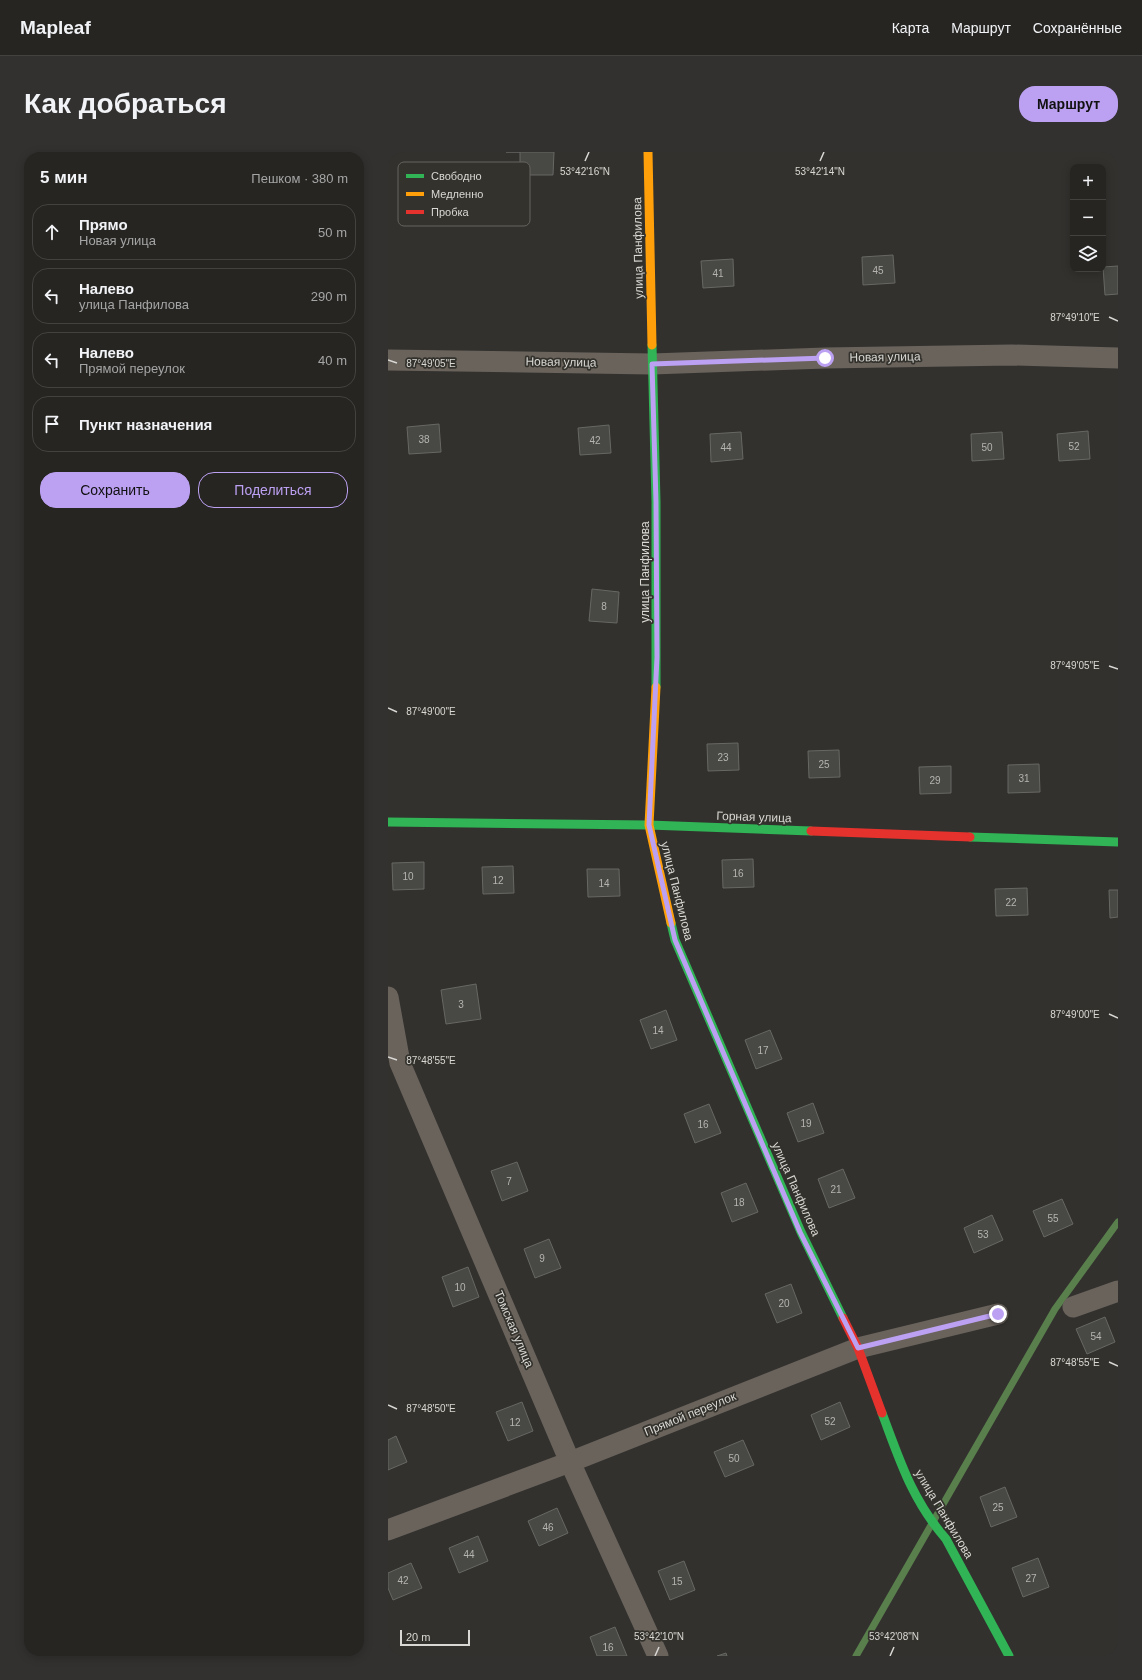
<!DOCTYPE html>
<html lang="ru">
<meta charset="utf-8">
<style>
:root{--surface:#262522;--page:#32312f;--text:#f1f3f6;--muted:#a4a5a5;--line:#424240;--accent:#bca0f2}
body{margin:0;font-family:Arial,sans-serif;background:var(--page);color:var(--text)}
.controls{position:absolute;right:12px;top:12px;display:grid;overflow:hidden;border-radius:8px;box-shadow:0 2px 10px #0003}
.controls button{width:36px;height:36px;display:grid;place-items:center;padding:0;border:0;border-bottom:1px solid var(--line);background:var(--surface);color:var(--text);font:20px sans-serif}
.scale{position:absolute;left:12px;bottom:10px;width:70px;box-sizing:border-box;padding-left:4px;border:2px solid #d9d8d4;border-top:0;font-size:11px;line-height:14px;white-space:nowrap;color:#d9d8d4;-webkit-text-stroke:3px #34322c;paint-order:stroke}
.stop{position:absolute;width:12px;height:12px;margin:-9px;border:3px solid #bca0f2;border-radius:50%;background:#fff}
.stop.end{background:#bca0f2;border-color:#fff;box-shadow:0 1px 4px #0008}
.list{margin:0;padding:0;list-style:none}
h2{display:flex;justify-content:space-between;align-items:center;height:52px;margin:0;padding:0 16px;font-size:17px}
h2 small{font-size:13px;font-weight:400;color:var(--muted)}
.list li{display:grid;grid-template-columns:26px 1fr auto;gap:12px;align-items:center;box-sizing:border-box;height:56px;margin:0 8px 8px;padding:0 8px;border:1px solid var(--line);border-radius:16px}
.list b{display:block;font-size:15px;white-space:nowrap}
.list p{margin:0;font-size:13px;white-space:nowrap;color:var(--muted)}
.list em{font-size:13px;font-style:normal;color:var(--muted)}
.actions{display:flex;gap:8px;padding:12px 16px}
.actions a{flex:1;padding:9px 0;border:1px solid var(--accent);border-radius:16px;text-align:center;font-size:14px;color:var(--accent)}
.actions .main{background:var(--accent);color:#111}
.icon{flex:none;width:22px;height:22px;fill:none;stroke:currentColor;stroke-width:2;stroke-linecap:round;stroke-linejoin:round}
.map{position:relative;flex:none;width:730px;height:1504px;overflow:hidden;border-radius:16px}
header{display:flex;align-items:center;gap:24px;box-sizing:border-box;height:56px;padding:0 20px;background:var(--surface);border-bottom:1px solid var(--line)}
header strong{font-size:19px}
nav{display:flex;gap:22px;margin-inline-start:auto;font-size:14px}
.intro{display:flex;align-items:center;justify-content:space-between;box-sizing:border-box;height:96px;padding:0 24px}
h1{margin:0;font-size:28px}
.button{padding:10px 18px;border-radius:16px;background:var(--accent);color:#111;font-size:14px;font-weight:700}
main{display:flex;gap:24px;padding:0 24px}
aside{flex:1;background:var(--surface);border-radius:16px;box-shadow:0 2px 10px #0003}
.map>svg:first-child{display:block}
</style>
<header>
<strong>Mapleaf</strong>
<nav><a>Карта</a><a>Маршрут</a><a>Сохранённые</a></nav>
</header>
<div class="intro"><h1>Как добраться</h1><a class="button">Маршрут</a></div>
<main>
<aside>
<h2>5 мин<small>Пешком · 380 m</small></h2>
<ul class="list">
<li><svg class="icon" aria-label="ahead" viewBox="0 0 24 24"><path d="M12 20V5M6 11l6-6 6 6"/></svg><div><b>Прямо</b><p>Новая улица</p></div><em>50 m</em></li>
<li><svg class="icon" aria-label="left" viewBox="0 0 24 24"><path d="M17 20v-9H6M10 6l-5 5 5 5"/></svg><div><b>Налево</b><p>улица Панфилова</p></div><em>290 m</em></li>
<li><svg class="icon" aria-label="left" viewBox="0 0 24 24"><path d="M17 20v-9H6M10 6l-5 5 5 5"/></svg><div><b>Налево</b><p>Прямой переулок</p></div><em>40 m</em></li>
<li><svg class="icon" aria-label="arrive" viewBox="0 0 24 24"><path d="M6 21V4h12l-3 4 3 4H6"/></svg><div><b>Пункт назначения</b></div></li>
</ul>
<div class="actions"><a class="main">Сохранить</a><a>Поделиться</a></div>
</aside>
<div class="map">
<svg width="730" height="1504" viewBox="0 0 730 1504">
<rect width="100%" height="100%" fill="#32312e"/>
<g fill="none" stroke-linecap="round" stroke-linejoin="round">
<polyline stroke="#597f4c" stroke-width="7" points="468,1504 667,1157 730,1070"/>
</g>
<g fill="#484845" stroke="#676764">
<polygon points="118,0 166,0 165,23 132,23 132,0"/>
<polygon points="505,103 507,131 475,133 474,105"/>
<polygon points="345,107 346,134 315,136 313,109"/>
<polygon points="730,114 730,142 717,143 715,115"/>
<polygon points="51,272 53,300 21,302 19,275"/>
<polygon points="221,273 223,301 192,303 190,276"/>
<polygon points="700,279 702,307 671,309 669,282"/>
<polygon points="353,280 355,307 323,310 322,282"/>
<polygon points="614,280 616,307 584,309 583,282"/>
<polygon points="204,437 231,440 229,471 201,469"/>
<polygon points="350,591 351,618 320,619 319,592"/>
<polygon points="451,598 452,625 421,626 420,599"/>
<polygon points="651,612 652,640 620,641 620,613"/>
<polygon points="563,614 563,641 532,642 531,615"/>
<polygon points="365,707 366,735 335,736 334,708"/>
<polygon points="36,710 36,737 5,738 4,711"/>
<polygon points="125,714 126,741 95,742 94,715"/>
<polygon points="199,717 231,717 232,744 200,745"/>
<polygon points="639,736 640,763 608,764 607,737"/>
<polygon points="721,738 730,738 730,765 722,766"/>
<polygon points="88,832 93,867 58,872 53,838"/>
<polygon points="278,858 289,888 263,897 252,868"/>
<polygon points="382,878 394,907 368,917 357,888"/>
<polygon points="425,951 436,981 410,990 399,961"/>
<polygon points="321,952 333,981 307,991 296,962"/>
<polygon points="129,1010 140,1039 114,1049 103,1019"/>
<polygon points="455,1017 467,1046 441,1056 430,1027"/>
<polygon points="358,1031 370,1060 344,1070 333,1041"/>
<polygon points="674,1047 685,1072 656,1085 645,1059"/>
<polygon points="604,1063 615,1088 586,1101 576,1076"/>
<polygon points="161,1087 173,1116 147,1126 136,1097"/>
<polygon points="80,1115 91,1145 65,1155 54,1125"/>
<polygon points="403,1132 414,1161 389,1171 377,1142"/>
<polygon points="717,1165 727,1190 699,1202 688,1177"/>
<polygon points="134,1250 145,1279 120,1289 108,1260"/>
<polygon points="452,1250 462,1275 433,1288 423,1263"/>
<polygon points="8,1284 19,1310 0,1318 0,1288"/>
<polygon points="355,1288 366,1313 337,1325 326,1300"/>
<polygon points="617,1335 629,1365 603,1375 592,1345"/>
<polygon points="169,1356 180,1381 151,1394 140,1369"/>
<polygon points="90,1384 100,1409 71,1421 61,1396"/>
<polygon points="650,1406 661,1435 635,1445 624,1416"/>
<polygon points="296,1409 307,1438 282,1448 270,1419"/>
<polygon points="23,1411 34,1436 5,1448 0,1436 0,1421"/>
<polygon points="227,1475 239,1504 209,1504 202,1485"/>
<polygon points="338,1501 339,1504 329,1504"/>
</g>
<g fill="none" stroke-linecap="round" stroke-linejoin="round">
<g stroke="#6a635c" stroke-width="21">
<polyline points="0,208 264,212 437,206 624,203 730,206"/>
<polyline points="0,845 12,911 182,1310 270,1504"/>
<polyline points="685,1155 730,1139"/>
<polyline points="0,1378 182,1310 470,1196 610,1162"/>
</g>
<g stroke="#30b455" stroke-width="9">
<polyline points="264,193 268,350 268,535"/>
<polyline points="0,670 261,673 423,679"/>
<polyline points="582,685 730,690"/>
<polyline points="283,771 287,788 413,1080 455,1166"/>
<path d="M494,1261C512,1309 524,1348 558,1387L621,1504"/>
</g>
<g stroke="#ff9f0a" stroke-width="9">
<polyline points="260,0 264,193"/>
<polyline points="268,535 261,673 283,771"/>
</g>
<g stroke="#e5322d" stroke-width="9">
<polyline points="423,679 582,685"/>
<polyline points="455,1166 470,1196 494,1261"/>
</g>
</g>
<g fill="none" stroke-linecap="round" stroke-linejoin="round">
<polyline stroke="#bca0f2" stroke-width="5" points="437,206 264,212 268,350 269,505 261,673 287,788 412,1080 470,1196 610,1162"/>
</g>
<path fill="none" stroke="#d9d8d4" stroke-width="1.5" d="M197,9L201,0M432,9L436,0M721,165L730,169M0,208L9,211M721,514L730,517M0,556L9,560M721,862L730,866M0,905L9,908M721,1210L730,1214M0,1253L9,1257M267,1504L271,1495M502,1504L506,1495"/>
<g text-anchor="middle" stroke-width="3.5" stroke-linejoin="round" paint-order="stroke">
<g font-size="10" fill="#b5b4b0">
<text x="490" y="122">45</text>
<text x="330" y="125">41</text>
<text x="36" y="291">38</text>
<text x="207" y="292">42</text>
<text x="686" y="298">52</text>
<text x="338" y="299">44</text>
<text x="599" y="299">50</text>
<text x="216" y="458">8</text>
<text x="335" y="609">23</text>
<text x="436" y="616">25</text>
<text x="636" y="630">31</text>
<text x="547" y="632">29</text>
<text x="350" y="725">16</text>
<text x="20" y="728">10</text>
<text x="110" y="732">12</text>
<text x="216" y="735">14</text>
<text x="623" y="754">22</text>
<text x="73" y="856">3</text>
<text x="270" y="882">14</text>
<text x="375" y="902">17</text>
<text x="418" y="975">19</text>
<text x="315" y="976">16</text>
<text x="121" y="1033">7</text>
<text x="448" y="1041">21</text>
<text x="351" y="1054">18</text>
<text x="665" y="1070">55</text>
<text x="595" y="1086">53</text>
<text x="154" y="1110">9</text>
<text x="72" y="1139">10</text>
<text x="396" y="1155">20</text>
<text x="708" y="1188">54</text>
<text x="442" y="1273">52</text>
<text x="127" y="1274">12</text>
<text x="346" y="1310">50</text>
<text x="610" y="1359">25</text>
<text x="160" y="1379">46</text>
<text x="81" y="1406">44</text>
<text x="643" y="1430">27</text>
<text x="15" y="1432">42</text>
<text x="289" y="1433">15</text>
<text x="220" y="1499">16</text>
</g>
<g font-size="12" fill="#d9d8d4" stroke="#34322c">
<text transform="translate(250 96) rotate(-91)" y="4">улица Панфилова</text>
<text transform="translate(497 205) rotate(-1)" y="4">Новая улица</text>
<text transform="translate(173 210) rotate(1)" y="4">Новая улица</text>
<text transform="translate(257 420) rotate(-90)" y="4">улица Панфилова</text>
<text transform="translate(366 665) rotate(2)" y="4">Горная улица</text>
<text transform="translate(289 739) rotate(76)" y="4">улица Панфилова</text>
<text transform="translate(408 1037) rotate(66)" y="4">улица Панфилова</text>
<text transform="translate(126 1177) rotate(67)" y="4">Томская улица</text>
<text transform="translate(302 1262) rotate(-22)" y="4">Прямой переулок</text>
<text transform="translate(556 1362) rotate(59)" y="4">улица Панфилова</text>
</g>
</g>
<rect x="10" y="10" width="132" height="64" rx="6" fill="#34322c" stroke="#66645e" stroke-width="1"/>
<rect x="18" y="22" width="18" height="4" fill="#30b455"/>
<rect x="18" y="40" width="18" height="4" fill="#ff9f0a"/>
<rect x="18" y="58" width="18" height="4" fill="#e5322d"/>
<g font-size="11" fill="#d9d8d4">
<text x="43" y="28">Свободно</text>
<text x="43" y="46">Медленно</text>
<text x="43" y="64">Пробка</text>
</g>
<g font-size="10" text-anchor="middle" fill="#d9d8d4" stroke="#34322c" stroke-width="3.5" stroke-linejoin="round" paint-order="stroke">
<text x="197" y="23">53°42'16"N</text>
<text x="432" y="23">53°42'14"N</text>
<text x="687" y="169">87°49'10"E</text>
<text x="43" y="215">87°49'05"E</text>
<text x="687" y="517">87°49'05"E</text>
<text x="43" y="563">87°49'00"E</text>
<text x="687" y="866">87°49'00"E</text>
<text x="43" y="912">87°48'55"E</text>
<text x="687" y="1214">87°48'55"E</text>
<text x="43" y="1260">87°48'50"E</text>
<text x="271" y="1488">53°42'10"N</text>
<text x="506" y="1488">53°42'08"N</text>
</g>
</svg>
<div class="controls">
<button>+</button>
<button>−</button>
<button><svg class="icon" aria-label="layers" viewBox="0 0 24 24"><path d="M12 4l9 5-9 5-9-5zM3 14l9 5 9-5"/></svg></button>
</div>
<div class="scale">20 m</div>
<div class="stop" style="left:437px;top:206px"></div>
<div class="stop end" style="left:610px;top:1162px"></div>
</div>
</main>
